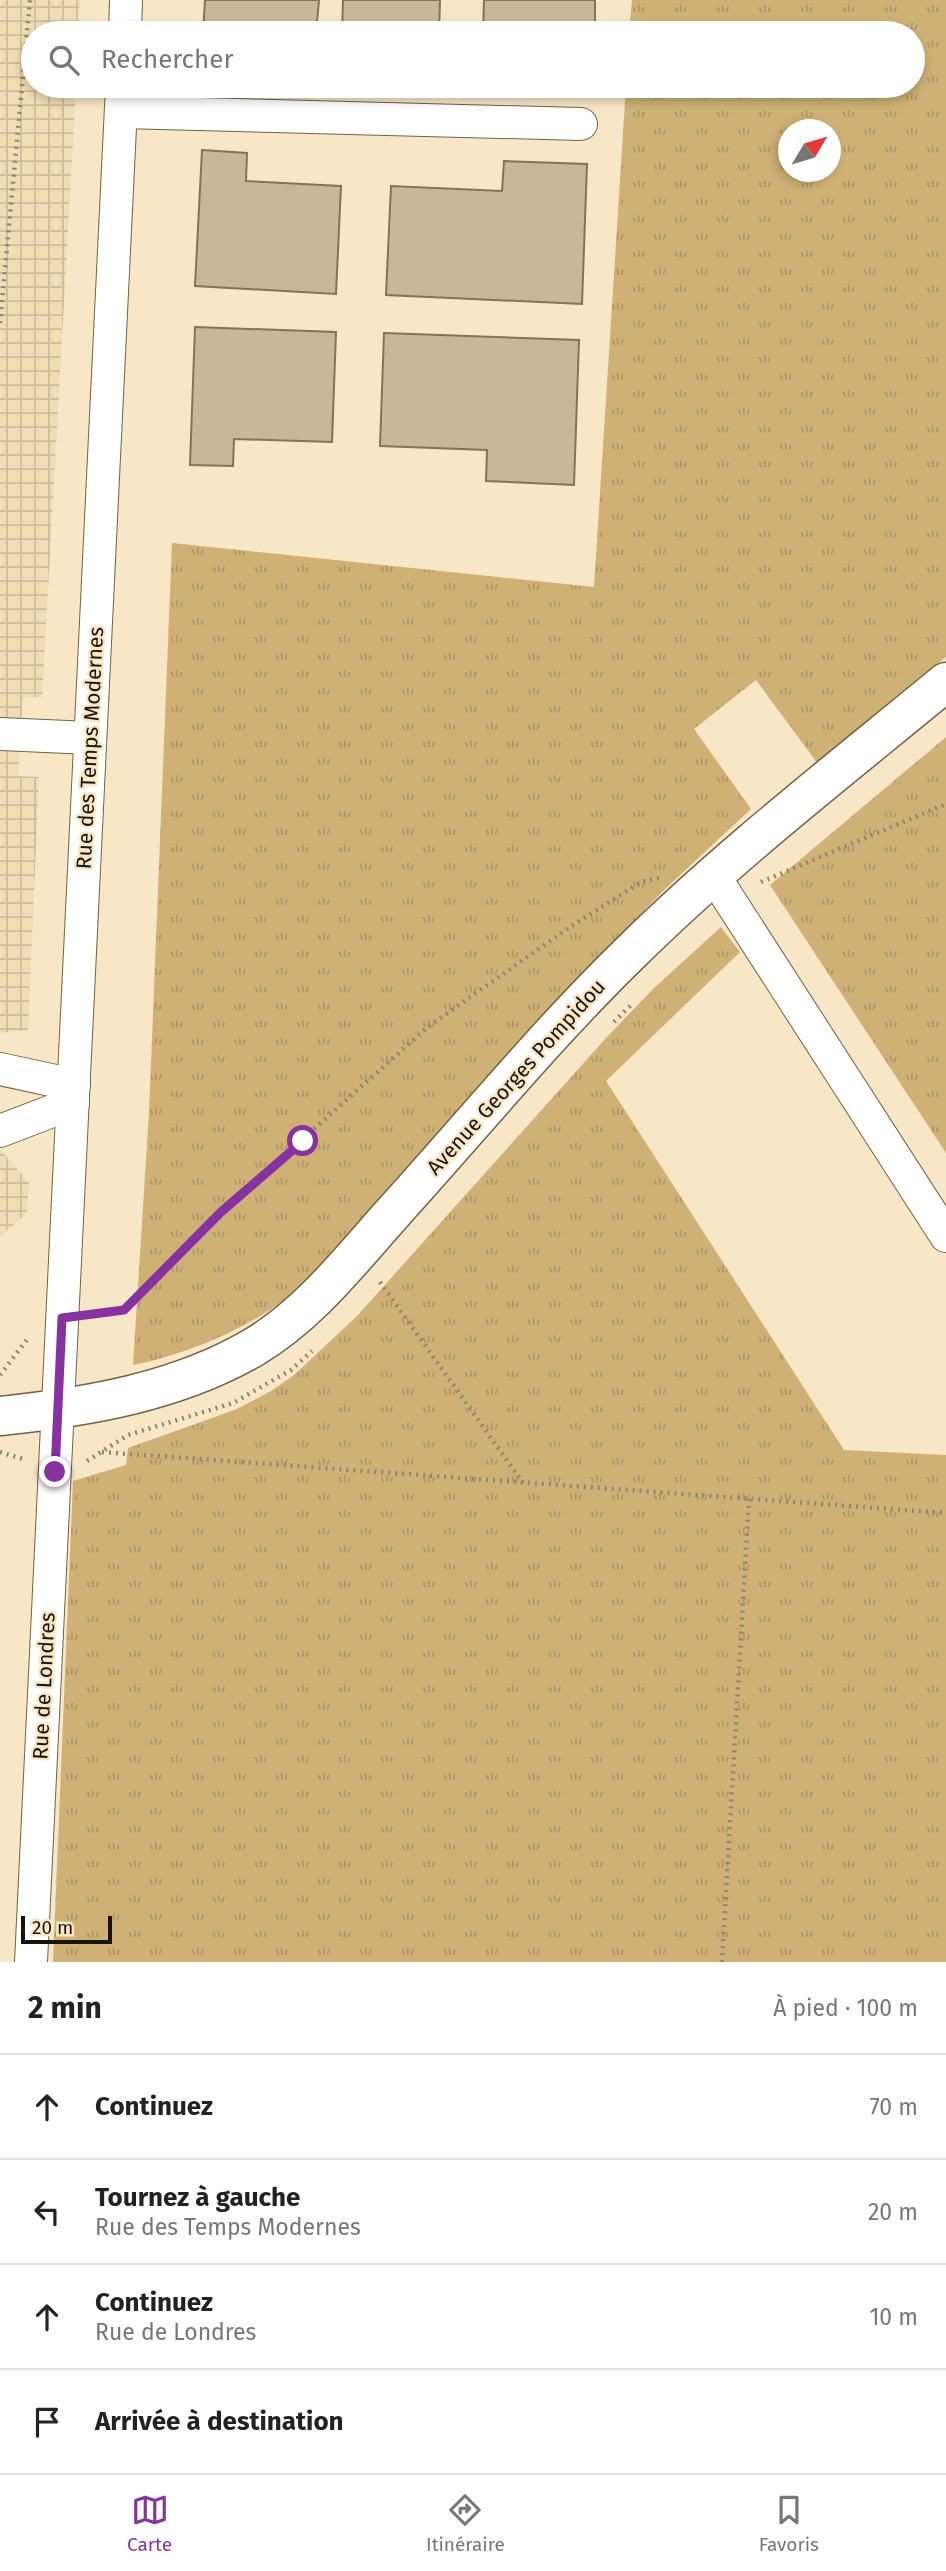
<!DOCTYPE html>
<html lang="fr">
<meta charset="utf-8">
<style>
:root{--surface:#fff;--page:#f6f6f6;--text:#222;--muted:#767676;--line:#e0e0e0;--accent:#8632a0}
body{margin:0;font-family:"Fira Sans",sans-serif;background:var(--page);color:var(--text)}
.compass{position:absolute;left:778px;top:119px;width:63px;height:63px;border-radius:50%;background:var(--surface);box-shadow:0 4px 10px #0003;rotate:52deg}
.scale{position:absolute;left:21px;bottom:18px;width:91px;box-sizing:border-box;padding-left:7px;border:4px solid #1a1408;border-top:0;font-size:19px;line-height:24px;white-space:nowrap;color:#1a1408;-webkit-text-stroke:5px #f7e7c7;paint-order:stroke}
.stop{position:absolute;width:21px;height:21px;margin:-16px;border:5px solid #8632a0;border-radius:50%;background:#fff}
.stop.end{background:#8632a0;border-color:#fff;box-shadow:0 2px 7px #0008}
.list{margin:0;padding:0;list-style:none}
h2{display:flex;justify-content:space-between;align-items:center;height:91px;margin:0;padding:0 28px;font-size:30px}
h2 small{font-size:23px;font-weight:400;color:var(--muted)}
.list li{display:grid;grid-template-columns:46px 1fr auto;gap:21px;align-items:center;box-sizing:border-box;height:105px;padding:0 28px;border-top:2px solid var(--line)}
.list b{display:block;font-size:26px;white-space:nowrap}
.list p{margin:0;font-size:23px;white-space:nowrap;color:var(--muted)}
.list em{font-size:23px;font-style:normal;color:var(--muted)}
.icon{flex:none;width:38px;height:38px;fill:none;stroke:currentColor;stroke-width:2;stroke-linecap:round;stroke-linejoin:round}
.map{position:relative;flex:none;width:946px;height:1962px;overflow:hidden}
.search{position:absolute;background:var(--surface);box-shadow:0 4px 10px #0003;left:21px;right:21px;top:21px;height:77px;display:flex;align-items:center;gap:18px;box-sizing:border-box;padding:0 24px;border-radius:38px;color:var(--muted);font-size:26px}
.sheet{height:511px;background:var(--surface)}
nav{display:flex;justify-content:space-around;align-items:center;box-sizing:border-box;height:98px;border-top:2px solid var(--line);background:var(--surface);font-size:19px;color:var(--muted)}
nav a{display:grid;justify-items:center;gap:4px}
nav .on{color:var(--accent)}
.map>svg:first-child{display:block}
</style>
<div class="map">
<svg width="946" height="1962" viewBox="0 0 946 1962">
<defs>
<pattern id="industrial-grid" width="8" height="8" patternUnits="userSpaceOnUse" patternTransform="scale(1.75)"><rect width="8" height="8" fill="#f0dcb5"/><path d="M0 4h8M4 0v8" fill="none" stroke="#cdbc9a"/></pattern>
<pattern id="grass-tufts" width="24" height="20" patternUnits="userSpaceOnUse" patternTransform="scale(1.75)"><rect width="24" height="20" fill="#cfb176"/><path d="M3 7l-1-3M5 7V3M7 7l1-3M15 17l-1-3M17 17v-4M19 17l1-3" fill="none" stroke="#b19765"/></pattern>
</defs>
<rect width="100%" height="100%" fill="#f7e7c7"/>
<g fill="url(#industrial-grid)">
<polygon points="0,0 80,0 78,33 33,33 33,86 76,86 42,697 23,697 18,776 39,777 28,1030 0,1033"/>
<polygon points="0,1149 29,1183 27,1213 0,1237"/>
</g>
<g fill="url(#grass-tufts)" fill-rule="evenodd">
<path d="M632,0H946V657L818,764L756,680L694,729L751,809L663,891L575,982L317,1273C306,1282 295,1293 283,1301C240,1332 184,1355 133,1365L149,1112L172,543L594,587L626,86H913V33H629ZM788,130H830V172H788Z"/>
<polygon points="946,737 946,1153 770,885"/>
<polygon points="721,927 740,952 606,1081 844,1450 946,1455 946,1962 53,1962 73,1481 126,1465 128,1448 237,1409 271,1391 294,1375 357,1316 606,1038 654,988"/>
</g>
<g fill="#c8b899" stroke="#837457" stroke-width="2">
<polygon points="205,0 319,0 316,33 203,33"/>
<polygon points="343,0 440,0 439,33 342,33"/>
<polygon points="484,0 595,0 595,33 483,33"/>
<polygon points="202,150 247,153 246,181 341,186 336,294 195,286"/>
<polygon points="504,161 587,164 582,304 386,295 391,186 502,191"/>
<polygon points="195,327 336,332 332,442 234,439 233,466 190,465"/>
<polygon points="384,333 579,340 574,485 486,481 487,450 380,446"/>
</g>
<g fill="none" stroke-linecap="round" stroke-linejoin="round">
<defs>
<g id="minor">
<polyline points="125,33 126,0"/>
<polyline points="121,112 581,124"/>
<polyline points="0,734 90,738"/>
<polyline points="714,876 946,1236"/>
<polyline points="0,1069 74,1085"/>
<polyline points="0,1131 73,1103"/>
<polyline points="31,1962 122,86"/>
</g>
<path id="major" d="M0,1416C87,1407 177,1392 254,1347C309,1314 349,1262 391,1215C470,1128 544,1037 628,955C727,857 838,771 946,682"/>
</defs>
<use href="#minor" stroke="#716246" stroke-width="34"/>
<use href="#major" stroke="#716246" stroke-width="41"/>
<g stroke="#90856e" stroke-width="4.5" stroke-dasharray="2 5" stroke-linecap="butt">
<polyline points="0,323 30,0"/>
<polyline points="761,882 946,804"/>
<polyline points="614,1022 632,1004"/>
<polyline points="380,1282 523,1483"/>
<polyline points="93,1315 124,1310 221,1212 429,1026 570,927 641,882 659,878"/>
<polyline points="0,1375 29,1337"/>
<polyline points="0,1452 26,1460"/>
<polyline points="102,1452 946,1513"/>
<polyline points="87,1461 128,1435 233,1403 291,1370 312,1351"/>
<polyline points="722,1962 749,1499"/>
</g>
<use href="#minor" stroke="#fff" stroke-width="32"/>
<use href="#major" stroke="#fff" stroke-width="38"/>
</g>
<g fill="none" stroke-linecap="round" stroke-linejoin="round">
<polyline stroke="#8632a0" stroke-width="9" points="55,1472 62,1318 124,1310 221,1212 303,1141"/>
</g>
<g text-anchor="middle" stroke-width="5" stroke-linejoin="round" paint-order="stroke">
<g font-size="21" fill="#1a1408" stroke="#f7e7c7">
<text transform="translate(90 748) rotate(-87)" y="7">Rue des Temps Modernes</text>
<text transform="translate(516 1077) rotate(-48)" y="7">Avenue Georges Pompidou</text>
<text transform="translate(44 1686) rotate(-87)" y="7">Rue de Londres</text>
</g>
</g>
</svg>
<svg class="compass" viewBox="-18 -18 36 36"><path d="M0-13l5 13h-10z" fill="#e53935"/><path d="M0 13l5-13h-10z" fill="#767676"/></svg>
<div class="scale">20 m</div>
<div class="stop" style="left:303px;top:1141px"></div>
<div class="stop end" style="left:55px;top:1472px"></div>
<div class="search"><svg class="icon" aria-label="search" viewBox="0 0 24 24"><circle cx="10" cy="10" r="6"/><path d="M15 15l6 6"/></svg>Rechercher</div>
</div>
<section class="sheet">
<h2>2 min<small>À pied · 100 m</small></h2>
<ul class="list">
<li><svg class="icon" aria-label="ahead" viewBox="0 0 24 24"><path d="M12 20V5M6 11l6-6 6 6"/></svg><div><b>Continuez</b></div><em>70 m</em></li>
<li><svg class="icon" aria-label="left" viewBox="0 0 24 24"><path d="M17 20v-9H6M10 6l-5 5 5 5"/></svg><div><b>Tournez à gauche</b><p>Rue des Temps Modernes</p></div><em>20 m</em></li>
<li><svg class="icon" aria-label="ahead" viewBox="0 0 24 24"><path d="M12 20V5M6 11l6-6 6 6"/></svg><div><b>Continuez</b><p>Rue de Londres</p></div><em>10 m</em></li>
<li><svg class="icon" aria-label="arrive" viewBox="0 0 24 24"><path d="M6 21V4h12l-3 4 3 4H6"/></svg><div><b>Arrivée à destination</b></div></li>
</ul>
</section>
<nav>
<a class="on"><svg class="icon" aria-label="map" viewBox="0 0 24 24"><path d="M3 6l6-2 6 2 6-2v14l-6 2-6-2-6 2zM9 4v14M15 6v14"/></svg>Carte</a>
<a><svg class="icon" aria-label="directions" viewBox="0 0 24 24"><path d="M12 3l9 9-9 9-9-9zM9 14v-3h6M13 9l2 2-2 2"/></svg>Itinéraire</a>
<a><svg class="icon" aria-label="saved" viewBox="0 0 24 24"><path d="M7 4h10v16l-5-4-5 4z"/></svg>Favoris</a>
</nav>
